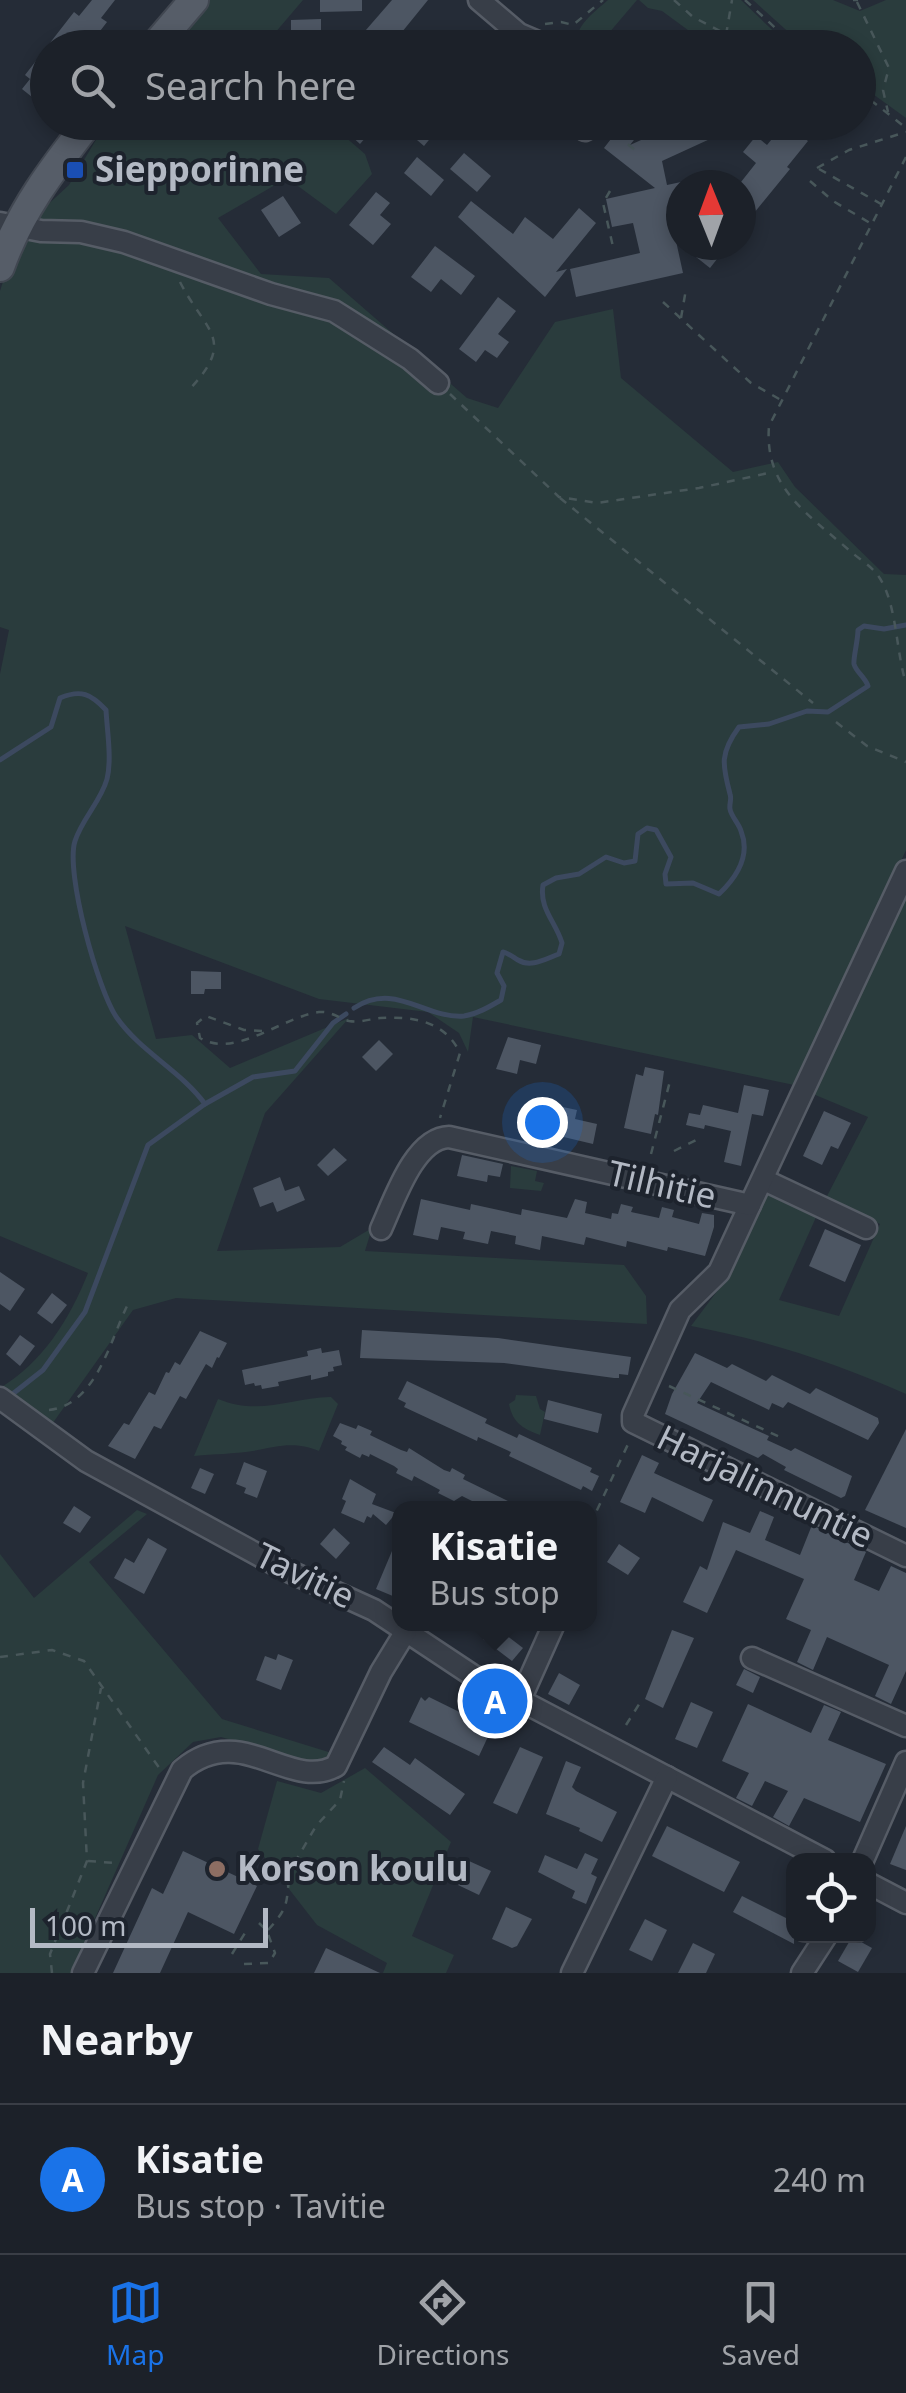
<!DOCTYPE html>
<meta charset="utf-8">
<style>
:root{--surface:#1c2129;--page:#252931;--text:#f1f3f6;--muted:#a0a3a8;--line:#3a3e46;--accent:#1a73e8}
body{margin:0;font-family:"Noto Sans",sans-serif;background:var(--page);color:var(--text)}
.controls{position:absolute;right:30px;bottom:30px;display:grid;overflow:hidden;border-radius:20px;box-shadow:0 5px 15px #0003}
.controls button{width:90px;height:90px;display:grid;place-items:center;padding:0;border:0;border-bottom:2px solid var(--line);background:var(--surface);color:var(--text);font:50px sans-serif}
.compass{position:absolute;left:666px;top:170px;width:90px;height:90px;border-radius:50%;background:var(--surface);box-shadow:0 5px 15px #0003;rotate:359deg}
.scale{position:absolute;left:30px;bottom:25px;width:238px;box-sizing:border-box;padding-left:10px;border:5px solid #b3b9c4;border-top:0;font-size:28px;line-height:35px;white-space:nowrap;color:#b3b9c4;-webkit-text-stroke:8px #1d232d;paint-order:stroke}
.you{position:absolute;left:542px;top:1122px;width:35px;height:35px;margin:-25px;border:8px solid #fff;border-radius:50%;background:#1a73e8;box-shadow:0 0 0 15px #1a73e833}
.badge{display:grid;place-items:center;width:65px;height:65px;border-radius:50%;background:var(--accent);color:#fff;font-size:32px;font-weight:700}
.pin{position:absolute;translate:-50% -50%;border:5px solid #fff;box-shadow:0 2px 10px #0006}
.popup{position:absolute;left:392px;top:1501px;width:205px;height:130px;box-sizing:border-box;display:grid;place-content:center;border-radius:20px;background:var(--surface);filter:drop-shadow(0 2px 8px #0005);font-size:32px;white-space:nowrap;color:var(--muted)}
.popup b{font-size:38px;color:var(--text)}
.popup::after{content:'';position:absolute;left:50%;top:100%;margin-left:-20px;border:20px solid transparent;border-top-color:var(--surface)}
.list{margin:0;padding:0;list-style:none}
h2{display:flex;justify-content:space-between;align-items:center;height:130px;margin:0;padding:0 40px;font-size:42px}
h2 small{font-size:32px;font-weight:400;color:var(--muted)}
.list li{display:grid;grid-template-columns:65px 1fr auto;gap:30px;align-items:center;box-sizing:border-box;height:150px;padding:0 40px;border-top:2px solid var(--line)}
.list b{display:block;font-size:38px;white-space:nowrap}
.list p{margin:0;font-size:32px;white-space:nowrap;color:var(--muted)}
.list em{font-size:32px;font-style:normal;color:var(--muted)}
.icon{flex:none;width:55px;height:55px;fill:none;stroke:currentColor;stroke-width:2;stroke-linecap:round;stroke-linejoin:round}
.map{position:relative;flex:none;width:906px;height:1973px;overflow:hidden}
.search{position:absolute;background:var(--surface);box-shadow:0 5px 15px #0003;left:30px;right:30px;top:30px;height:110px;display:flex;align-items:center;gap:25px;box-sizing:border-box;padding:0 35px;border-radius:55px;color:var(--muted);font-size:38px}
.sheet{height:280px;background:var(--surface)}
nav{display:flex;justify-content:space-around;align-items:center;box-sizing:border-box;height:140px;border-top:2px solid var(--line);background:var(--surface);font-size:28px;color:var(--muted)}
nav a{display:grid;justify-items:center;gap:5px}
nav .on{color:var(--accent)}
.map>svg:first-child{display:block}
</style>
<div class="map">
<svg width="906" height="1973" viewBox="0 0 906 1973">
<rect width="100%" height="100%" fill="#252c37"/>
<g fill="#2a3c3d">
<polygon points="210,0 303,0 263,47 168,48"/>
<path d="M608,0H637L597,47H575C575,26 593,13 608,0Z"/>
<polygon points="639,0 741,0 790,47 711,47 662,11 648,8"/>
<polygon points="753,0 833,0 860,11 886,0 906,0 906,118 859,84 858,48 805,47"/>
<path d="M106,123H329L365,154L372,174L336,214L287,178L218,218L261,274L329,278L467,398L498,408L555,322L613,309L621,378L733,472L778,462L795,487L884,574L906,575V850L799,1086L473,1017L468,1052L459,1033L428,1012L319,999L125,926L156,1039L192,1035L230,1068L349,1018L265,1113L217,1251L340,1247L372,1228L365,1251L624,1265L646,1296L647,1324L176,1298L133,1310L50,1427L0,1388C42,1363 70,1319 88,1273L0,1236V674L9,630L0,627V291L11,256L22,249L43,209L69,185Z"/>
<path d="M906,894V1394C836,1363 766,1340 691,1326L730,1274L769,1188L817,1215L779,1300L839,1316L880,1224L826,1198L868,1117L813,1094Z"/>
<polygon points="511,1166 537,1171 535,1181 544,1183 541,1191 510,1188"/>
<path d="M516,1395L536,1396L540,1409L545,1412L540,1435C522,1428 513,1423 509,1404L515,1400Z"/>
<path d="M331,1397L338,1404L319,1451C294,1441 279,1446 253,1451C234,1454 214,1454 194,1456L218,1399C260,1416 289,1398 331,1397Z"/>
<polygon points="137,1510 147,1514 89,1562 222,1719 335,1754 324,1762 310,1762 221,1737 193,1742 158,1775 71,1973 0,1973 0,1554 34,1598"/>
<polygon points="365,1768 451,1842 412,1936 454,1955 446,1973 383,1973 387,1963 317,1925 258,1849 277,1781 321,1793"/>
</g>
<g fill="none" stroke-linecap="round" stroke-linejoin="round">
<g stroke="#3c495f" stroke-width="5">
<path d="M0,760L51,727L60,698C81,689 91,694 106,710C107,730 112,759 107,779C101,801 82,819 75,841C65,872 98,991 117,1018C141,1052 181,1071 205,1104"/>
<path d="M354,1008C395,981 425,1019 464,1016C477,1014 489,1007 501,1000L504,986L497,973L503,952C508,953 513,957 518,960C531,968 545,959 559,954L562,943C556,922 539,909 543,885L556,878L579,874L606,857L624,863L635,861L638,834L647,828L656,830L671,857L665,874L666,884L693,883L719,894C737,877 751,856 741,831C739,824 731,816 730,809C729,804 732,799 730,794C722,764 720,753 739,727L769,724L807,711L828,712L868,686C865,677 856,672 854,664C853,659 858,640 858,630L864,626L884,629L906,625"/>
<polyline points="10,1396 43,1370 85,1312 148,1145 205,1104 253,1077 295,1071 333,1023 346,1014"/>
</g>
</g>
<g fill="#4d5663">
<polygon points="92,0 115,0 101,18 107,22 87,48 48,48 48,97 42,105 22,89 30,79 25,75 74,12 79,16"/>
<polygon points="320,0 362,0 362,11 320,12"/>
<polygon points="392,0 428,0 389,48 371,48 359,38"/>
<polygon points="321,19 321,47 291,48 291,20"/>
<polygon points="686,30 709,48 672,48"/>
<polygon points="336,122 379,122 360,144"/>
<polygon points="396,122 428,122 437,130 424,146"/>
<polygon points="624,122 648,122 630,145 681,122 747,122 662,161 667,185 681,182 681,245 676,241 683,273 576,297 570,269 640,253 633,223 612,227 606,199 655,188 604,148"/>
<polygon points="785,123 808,141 787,167 790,169 741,229 741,182 756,163 743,152 756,136 767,145"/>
<polygon points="464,153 491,176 477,192 450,169"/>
<polygon points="417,157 444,180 431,196 404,173"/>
<polygon points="376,192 390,203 380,215 391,224 373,245 349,225"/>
<polygon points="283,196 301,223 279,237 261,210"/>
<polygon points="471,201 513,234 525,217 553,239 579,208 596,223 556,272 567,269 545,297 458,217"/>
<polygon points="681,245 728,245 710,268"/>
<polygon points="435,246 475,276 461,295 441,279 431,292 411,277"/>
<polygon points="498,297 516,311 498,334 509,342 497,358 485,350 476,362 459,349"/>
<polygon points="191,971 221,972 221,989 205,989 204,994 191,994"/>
<polygon points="508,1037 541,1045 536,1064 520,1060 517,1074 496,1069"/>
<polygon points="379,1040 393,1054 376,1071 362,1057"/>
<polygon points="645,1067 664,1071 658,1115 655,1114 651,1134 624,1128 636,1074 643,1076"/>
<polygon points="744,1085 769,1090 763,1116 752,1114 741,1166 724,1162 731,1131 705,1125 704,1129 686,1125 689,1113 700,1115 703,1105 738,1113"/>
<polygon points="558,1106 577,1110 575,1119 597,1124 593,1144 551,1134"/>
<polygon points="824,1111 851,1123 838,1149 831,1146 822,1165 803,1156"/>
<polygon points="334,1148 347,1160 328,1176 317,1165"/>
<polygon points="462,1155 503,1164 500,1177 488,1175 487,1182 457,1176"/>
<polygon points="280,1177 285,1191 299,1186 305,1200 277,1212 273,1202 260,1207 253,1188"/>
<polygon points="421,1199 470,1210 471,1204 521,1215 522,1209 567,1218 575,1199 587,1202 585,1213 611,1219 612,1213 618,1214 621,1204 633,1207 631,1212 659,1218 662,1207 674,1210 672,1217 699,1224 702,1213 714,1215 714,1227 705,1256 668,1247 667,1251 627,1241 626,1247 586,1237 584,1245 542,1236 540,1250 515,1244 516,1236 491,1231 488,1244 463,1239 465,1232 441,1227 438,1240 413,1235"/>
<polygon points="825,1229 861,1245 845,1282 809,1266"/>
<polygon points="0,1272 25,1289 10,1311 0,1304"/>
<polygon points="52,1293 67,1305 52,1324 37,1313"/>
<polygon points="362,1330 498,1338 631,1357 628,1375 619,1374 619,1378 614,1378 504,1363 360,1358"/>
<polygon points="200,1331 227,1343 219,1358 217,1357 212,1368 206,1364 186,1399 180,1396 161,1429 154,1426 135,1459 108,1446 124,1423 129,1425 149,1392 155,1395 166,1372 169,1373 175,1362 180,1365"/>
<polygon points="20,1335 35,1346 20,1366 6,1354"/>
<polygon points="321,1348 322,1353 339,1350 342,1365 333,1367 334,1371 328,1372 328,1376 311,1380 311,1375 278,1382 279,1386 262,1389 261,1385 255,1386 254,1383 245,1385 242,1370 308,1356 307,1351"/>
<polygon points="695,1353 727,1368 732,1364 766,1381 772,1375 810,1394 816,1388 878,1418 879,1423 868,1440 788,1402 783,1408 772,1403 769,1410 711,1382 697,1403 769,1436 767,1440 791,1451 795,1448 852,1476 845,1496 841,1498 784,1470 786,1467 763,1454 758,1458 665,1414 672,1394"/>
<polygon points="407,1381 487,1419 485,1423 517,1438 519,1434 592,1468 590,1472 599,1476 592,1491 583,1486 581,1490 509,1456 511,1452 478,1437 477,1441 404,1407 406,1403 398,1399"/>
<polygon points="548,1400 602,1414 598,1433 544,1419"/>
<polygon points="340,1423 356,1429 358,1425 372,1431 370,1435 401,1450 407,1452 409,1448 444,1470 450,1472 452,1468 465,1475 463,1479 522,1508 486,1508 462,1496 454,1501 438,1493 440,1490 414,1476 412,1481 396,1473 398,1469 394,1466 370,1454 369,1457 362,1454 360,1458 345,1450 347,1447 341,1444 342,1441 333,1436"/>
<polygon points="906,1429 906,1528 865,1510"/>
<polygon points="642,1455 659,1463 654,1473 713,1500 703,1522 652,1497 645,1513 620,1502"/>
<polygon points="244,1462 267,1471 257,1498 244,1493 246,1488 236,1484"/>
<polygon points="200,1468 214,1474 205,1494 191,1488"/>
<polygon points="350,1479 376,1494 372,1504 396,1513 386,1525 373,1514 371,1518 367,1516 364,1523 341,1513 346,1501 342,1499"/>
<polygon points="74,1506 91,1517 80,1533 63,1523"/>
<polygon points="760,1511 774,1517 765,1540 800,1555 812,1525 866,1552 854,1580 879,1591 891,1566 906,1573 906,1671 891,1704 875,1696 889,1665 827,1637 813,1670 797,1662 811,1630 786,1619 804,1579 736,1550 707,1613 683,1602 700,1566 707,1570 723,1522 750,1533"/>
<polygon points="334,1528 350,1543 336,1559 320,1544"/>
<polygon points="400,1532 400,1599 376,1589"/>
<polygon points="148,1538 167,1549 144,1594 114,1578 125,1558 134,1563"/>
<polygon points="619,1544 640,1558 628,1575 607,1562"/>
<polygon points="494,1626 523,1648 512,1661 483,1639"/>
<polygon points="672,1630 694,1638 663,1708 645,1699"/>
<polygon points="278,1654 293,1660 281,1690 256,1680 265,1656 276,1660"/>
<polygon points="744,1669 760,1677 753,1693 736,1685"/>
<polygon points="559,1673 580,1685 569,1705 548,1694"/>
<polygon points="421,1697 425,1701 429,1697 492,1728 479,1756 409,1722"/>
<polygon points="691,1702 713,1712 697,1748 675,1739"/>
<polygon points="748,1704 811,1733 824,1705 841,1712 828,1740 886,1764 860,1822 804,1798 789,1826 773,1817 788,1791 765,1781 752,1806 736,1798 749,1773 722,1761"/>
<polygon points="384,1747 410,1765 415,1758 465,1794 450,1815 372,1762"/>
<polygon points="520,1747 543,1757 517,1814 493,1803"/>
<polygon points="566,1761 581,1767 572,1787 576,1791 617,1812 602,1842 579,1831 580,1828 546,1814"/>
<polygon points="667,1826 740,1862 724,1892 652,1856"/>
<polygon points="906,1826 906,1870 890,1864"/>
<polygon points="183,1851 257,1886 234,1934 188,1912 160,1973 113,1973 152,1888 163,1894"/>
<polygon points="585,1853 598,1859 591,1874 597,1877 586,1904 572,1898 575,1891 538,1872 545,1855 577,1869"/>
<polygon points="469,1861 491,1871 479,1895 458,1885"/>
<polygon points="742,1896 794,1922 794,1944 733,1912"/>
<polygon points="506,1907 532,1919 517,1946 512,1948 492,1939"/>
<polygon points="645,1919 667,1930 652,1961 629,1950"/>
<polygon points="852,1937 872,1948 858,1972 838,1961"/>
<polygon points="693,1943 715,1954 706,1973 678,1973"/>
<polygon points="326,1948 380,1973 314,1973"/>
</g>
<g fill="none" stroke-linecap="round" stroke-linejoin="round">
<defs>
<g id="minor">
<polyline points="479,0 519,34 552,48"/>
<polyline points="583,122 585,130"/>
<polyline points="0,223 41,231 81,232 124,242 271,294 334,311 410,359 438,383"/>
<polyline points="764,1180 866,1228"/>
<polyline points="750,1205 719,1272 680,1310 633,1415 633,1422 906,1556"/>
<path d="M381,1229C394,1201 414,1138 449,1137L750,1205L906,871"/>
<polyline points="0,1398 86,1461 284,1569 374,1610 472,1675 825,1860"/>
<polyline points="752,1658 906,1726"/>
<polyline points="520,1700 554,1624"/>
<polyline points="863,1860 906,1762"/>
<polyline points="868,1883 906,1903"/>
<path d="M83,1973L182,1770C241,1720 289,1792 336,1766L381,1672L406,1631"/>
<polyline points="572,1973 667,1777"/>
<polyline points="802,1973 826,1936"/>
</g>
<g id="major">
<polyline points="153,48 194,0"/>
<path d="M0,267C20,211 53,168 89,122"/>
</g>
</defs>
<use href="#minor" stroke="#565c66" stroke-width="25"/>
<use href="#major" stroke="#414751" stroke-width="32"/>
<g stroke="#48575a" stroke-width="2.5" stroke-dasharray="8 8" stroke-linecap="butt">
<polyline points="674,0 693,17 722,32 729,41 795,46"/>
<polyline points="745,0 797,48"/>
<polyline points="853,0 858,0"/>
<polyline points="857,2 889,68 883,90 888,112"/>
<polyline points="545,24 561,22 573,25 603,0"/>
<polyline points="726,35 732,0"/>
<polyline points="858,90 906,128"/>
<polyline points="603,124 635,150"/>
<path d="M906,157L769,426C764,488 808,514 850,551C859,559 873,567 879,577C897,603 896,653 906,683"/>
<polyline points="817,168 849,150 906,132"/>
<polyline points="819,169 881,204"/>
<polyline points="810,181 833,201 870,223"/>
<polyline points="610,191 603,203 614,251"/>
<path d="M180,282C206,333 238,339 187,392"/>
<polyline points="663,302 751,383 781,400"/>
<polyline points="681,318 686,289"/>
<polyline points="450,394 559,497 597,503 699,488 773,472"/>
<polyline points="560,498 813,703"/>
<polyline points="836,722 867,746 906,762"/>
<path d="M262,1031L244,1030L206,1016L197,1023L200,1038C235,1059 282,1017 319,1012C331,1011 338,1018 349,1021C359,1023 370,1019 380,1018C413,1016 445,1021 460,1053L440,1118"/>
<polyline points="674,1151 702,1137"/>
<polyline points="651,1154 670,1081"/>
<polyline points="669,1386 782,1438"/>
<path d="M49,1410C96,1405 110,1341 127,1306"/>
<polyline points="590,1525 630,1440"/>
<polyline points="0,1657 52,1650 84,1661 160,1769"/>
<polyline points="626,1725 643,1698"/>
<polyline points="88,1861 115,1863"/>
<polyline points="266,1866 291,1869 316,1826 340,1800 344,1781"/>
<path d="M268,1930C293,1903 284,1901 291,1870"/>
<polyline points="232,1954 248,1928"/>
<polyline points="244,1964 269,1963 275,1953 267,1931 259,1923"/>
<polyline points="52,1973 50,1954 87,1861 83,1783 101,1688"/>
</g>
<use href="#minor" stroke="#383e48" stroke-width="20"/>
<use href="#major" stroke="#565d68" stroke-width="28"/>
</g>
<rect fill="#1a4fb4" stroke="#1d232d" stroke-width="4" x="65" y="160" width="20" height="20" rx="5"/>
<circle fill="#8d6e63" stroke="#1d232d" stroke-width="4" cx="217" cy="1869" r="10"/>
<g text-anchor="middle" stroke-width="8" stroke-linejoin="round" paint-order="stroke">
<g font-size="35" font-weight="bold" fill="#b3b9c4" stroke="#1d232d" text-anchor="start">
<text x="95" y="182">Siepporinne</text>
<text x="237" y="1881">Korson koulu</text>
</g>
<g font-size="35" fill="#b3b9c4" stroke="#1d232d">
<text transform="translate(662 1185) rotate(13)" y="12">Tilhitie</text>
<text transform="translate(765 1487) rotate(26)" y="12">Harjalinnuntie</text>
<text transform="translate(305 1576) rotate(26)" y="12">Tavitie</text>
</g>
</g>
</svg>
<div class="controls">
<button><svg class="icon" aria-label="locate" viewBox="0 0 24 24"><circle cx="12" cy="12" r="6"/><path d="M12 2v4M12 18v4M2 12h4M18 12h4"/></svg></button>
</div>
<svg class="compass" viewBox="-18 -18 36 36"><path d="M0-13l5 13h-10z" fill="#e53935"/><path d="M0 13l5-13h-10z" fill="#a0a3a8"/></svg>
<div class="scale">100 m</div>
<div class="you"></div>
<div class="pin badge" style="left:495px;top:1701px">A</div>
<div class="popup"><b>Kisatie</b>Bus stop</div>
<div class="search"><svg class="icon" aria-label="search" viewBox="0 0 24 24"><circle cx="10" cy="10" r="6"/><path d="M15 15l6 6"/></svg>Search here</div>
</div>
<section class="sheet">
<h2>Nearby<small></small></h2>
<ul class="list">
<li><span class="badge">A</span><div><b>Kisatie</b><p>Bus stop · Tavitie</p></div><em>240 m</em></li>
</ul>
</section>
<nav>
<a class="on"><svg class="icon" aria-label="map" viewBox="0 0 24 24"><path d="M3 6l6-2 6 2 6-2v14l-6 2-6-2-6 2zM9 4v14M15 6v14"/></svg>Map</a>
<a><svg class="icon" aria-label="directions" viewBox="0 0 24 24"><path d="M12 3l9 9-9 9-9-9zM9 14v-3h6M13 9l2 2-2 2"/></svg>Directions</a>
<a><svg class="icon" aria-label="saved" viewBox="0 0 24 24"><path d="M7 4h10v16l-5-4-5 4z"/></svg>Saved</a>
</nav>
